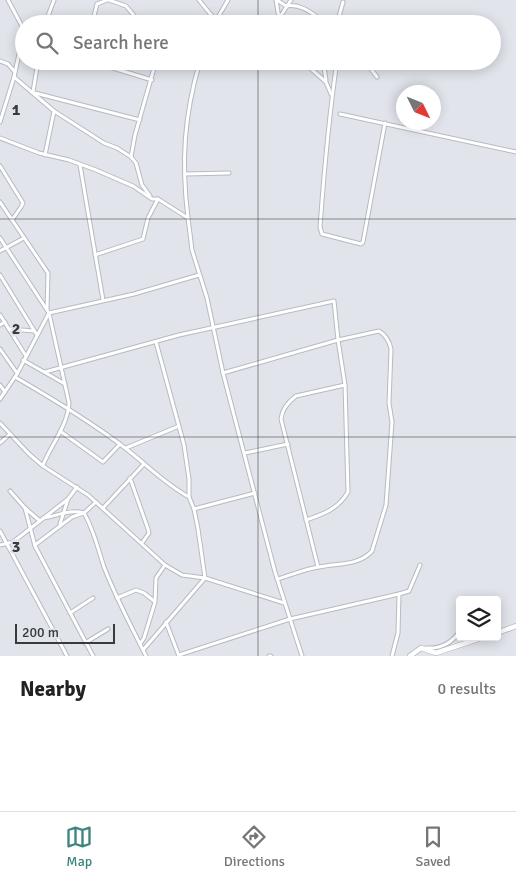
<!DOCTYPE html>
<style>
:root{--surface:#fff;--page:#f6f6f6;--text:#222;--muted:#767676;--line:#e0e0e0;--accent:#3c847f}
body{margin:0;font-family:Signika,sans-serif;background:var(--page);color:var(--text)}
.controls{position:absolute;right:15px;bottom:15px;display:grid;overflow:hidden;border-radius:5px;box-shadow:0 2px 12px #0003}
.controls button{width:45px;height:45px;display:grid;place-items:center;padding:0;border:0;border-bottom:1px solid var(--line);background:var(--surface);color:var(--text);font:25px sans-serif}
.compass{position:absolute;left:396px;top:85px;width:45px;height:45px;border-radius:50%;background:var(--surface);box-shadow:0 2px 12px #0003;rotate:133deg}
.scale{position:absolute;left:15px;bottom:12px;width:100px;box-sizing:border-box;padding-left:5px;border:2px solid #393a3d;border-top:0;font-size:14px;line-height:18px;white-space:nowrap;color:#393a3d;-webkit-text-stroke:4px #e1e4eb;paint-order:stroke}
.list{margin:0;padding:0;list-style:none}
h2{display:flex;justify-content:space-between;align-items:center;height:65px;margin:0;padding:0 20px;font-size:21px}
h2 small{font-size:16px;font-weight:400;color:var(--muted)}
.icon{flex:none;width:28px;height:28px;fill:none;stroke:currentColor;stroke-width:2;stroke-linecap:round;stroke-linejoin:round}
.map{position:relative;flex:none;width:516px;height:656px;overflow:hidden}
.search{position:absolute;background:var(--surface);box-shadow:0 2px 12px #0003;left:15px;right:15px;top:15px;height:55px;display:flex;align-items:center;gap:12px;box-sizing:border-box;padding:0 18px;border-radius:28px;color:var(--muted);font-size:19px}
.sheet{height:155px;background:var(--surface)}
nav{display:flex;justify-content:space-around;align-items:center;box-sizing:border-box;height:70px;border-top:1px solid var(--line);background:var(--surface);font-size:14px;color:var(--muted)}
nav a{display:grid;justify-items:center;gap:2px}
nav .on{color:var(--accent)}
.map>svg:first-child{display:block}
</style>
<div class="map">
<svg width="516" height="656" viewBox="0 0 516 656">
<rect width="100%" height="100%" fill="#e1e4eb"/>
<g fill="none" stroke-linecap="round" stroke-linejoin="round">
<defs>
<g id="street">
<polyline points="8,0 24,30"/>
<polyline points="109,0 126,6 137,19 146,24"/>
<polyline points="199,0 216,21"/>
<polyline points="276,0 279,18 277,24"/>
<path d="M277,0L286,6C302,3 314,15 327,24"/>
<polyline points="280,17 291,0"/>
<polyline points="45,24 54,0"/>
<polyline points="92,24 97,4 107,0"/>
<polyline points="214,24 228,0"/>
<polyline points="337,24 343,2"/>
<polyline points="0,61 8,64 15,72"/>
<polyline points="90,61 152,80"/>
<polyline points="302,61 326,82 331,94"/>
<polyline points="323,61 326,80"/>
<path d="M337,61C329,116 324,172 320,227L322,234L361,244L363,242L385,123"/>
<polyline points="365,61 377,77"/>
<polyline points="14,77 54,111 104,143 117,148 131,157 136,163 142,185 150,196"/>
<polyline points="33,92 38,61"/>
<polyline points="35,93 140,120"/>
<polyline points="340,114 516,152"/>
<polyline points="0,122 14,77 24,31"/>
<polyline points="0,138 39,153 69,160 96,170 133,186 152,199 158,199 188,218 192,250 207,298 223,373 275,572 302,656"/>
<polyline points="45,155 54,111"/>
<polyline points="131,157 135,135 156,61"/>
<polyline points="80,165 103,300"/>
<polyline points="0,166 23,203 21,207 12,220"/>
<polyline points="185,174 229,173"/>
<polyline points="0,202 48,273 47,309"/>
<path d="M188,218C181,161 184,116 200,61"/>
<path d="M0,238L49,313L69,403C68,425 51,445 43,465"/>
<polyline points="0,251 24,238"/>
<polyline points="95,255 143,239 148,218 158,199"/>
<polyline points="0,275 37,335"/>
<polyline points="0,315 26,356"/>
<polyline points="0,325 5,322"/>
<polyline points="9,329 34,331"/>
<polyline points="0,349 17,373"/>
<polyline points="23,360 65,384"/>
<path d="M45,372L179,335L334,301L338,340L345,385L348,492C338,509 324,514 306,520"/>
<path d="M223,373L338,340L379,331C386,335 389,340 391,349L389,403L392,422L386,505L372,551C359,566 337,563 319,567C305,569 291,575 277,579"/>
<path d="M15,377C53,399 90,421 125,448C146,464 165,484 189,497"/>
<polyline points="0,385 5,392"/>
<polyline points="0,399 17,374 49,313 134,294 199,275"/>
<polyline points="0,423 29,454 43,466 88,495 165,565 182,575 205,578 284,603"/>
<polyline points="60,431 103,462 120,444"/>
<polyline points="0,443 10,434"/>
<polyline points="126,448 179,426"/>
<polyline points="245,453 288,444"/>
<polyline points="130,478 148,529 149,533 142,543"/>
<polyline points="10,491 25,508 40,521"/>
<polyline points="25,508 35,546 93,656"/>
<polyline points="103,508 144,464"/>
<polyline points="194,509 255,493"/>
<path d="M43,518C57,516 70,509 84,513C94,530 98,549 104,567C116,598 131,626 146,656"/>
<polyline points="60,524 68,499"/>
<polyline points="0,531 67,656"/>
<polyline points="0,545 13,542 68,499 77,487"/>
<polyline points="35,545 72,517 84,513 96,502"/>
<path d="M318,567L281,419C282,409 288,402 296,396L345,385"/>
<polyline points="117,598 136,590 144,593 154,601"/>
<polyline points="70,613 93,598"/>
<polyline points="166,622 179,656"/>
<polyline points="85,643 108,629"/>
<polyline points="140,644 144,638 155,602 156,578 165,565"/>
<path d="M426,648C441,649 452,643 460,631"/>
<polyline points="143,650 205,578 198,529 194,509 189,497 189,479 184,445 156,342"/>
<polyline points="179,655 290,619 399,594"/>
<polyline points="269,656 271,656"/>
<polyline points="392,656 398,633 399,594 409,591 420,565"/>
</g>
<g id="primary">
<polyline points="497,633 516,626"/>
<polyline points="410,656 421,648 436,653 484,637"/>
</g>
</defs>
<use href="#street" stroke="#b7bac1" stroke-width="5"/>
<use href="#primary" stroke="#b7bac1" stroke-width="6"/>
<use href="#street" stroke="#fff" stroke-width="3"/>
<use href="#primary" stroke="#fff" stroke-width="4.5"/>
</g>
<path fill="none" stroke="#393a3d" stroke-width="1" stroke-opacity="0.55" d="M258,0V24M258,61V656M0,219H516M0,437H516"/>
<g font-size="16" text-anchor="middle" font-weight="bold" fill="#393a3d" stroke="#e1e4eb" stroke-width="5" stroke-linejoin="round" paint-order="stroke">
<text x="16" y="115">1</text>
<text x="16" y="334">2</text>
<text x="16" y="552">3</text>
</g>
</svg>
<div class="controls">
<button><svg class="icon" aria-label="layers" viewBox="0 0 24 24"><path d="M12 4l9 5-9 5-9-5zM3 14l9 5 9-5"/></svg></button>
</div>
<svg class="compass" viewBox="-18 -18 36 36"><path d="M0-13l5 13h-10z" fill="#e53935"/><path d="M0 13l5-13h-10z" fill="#767676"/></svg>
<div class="scale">200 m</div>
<div class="search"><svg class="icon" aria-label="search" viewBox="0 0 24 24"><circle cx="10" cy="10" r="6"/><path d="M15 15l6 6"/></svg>Search here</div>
</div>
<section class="sheet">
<h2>Nearby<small>0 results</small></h2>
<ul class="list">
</ul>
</section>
<nav>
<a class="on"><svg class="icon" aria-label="map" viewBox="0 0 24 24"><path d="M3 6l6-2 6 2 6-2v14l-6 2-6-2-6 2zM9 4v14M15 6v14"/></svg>Map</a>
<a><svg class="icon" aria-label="directions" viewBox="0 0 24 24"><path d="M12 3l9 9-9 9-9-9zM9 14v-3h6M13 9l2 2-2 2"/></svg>Directions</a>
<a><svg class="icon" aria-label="saved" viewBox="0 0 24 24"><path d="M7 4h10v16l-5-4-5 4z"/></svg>Saved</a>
</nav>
